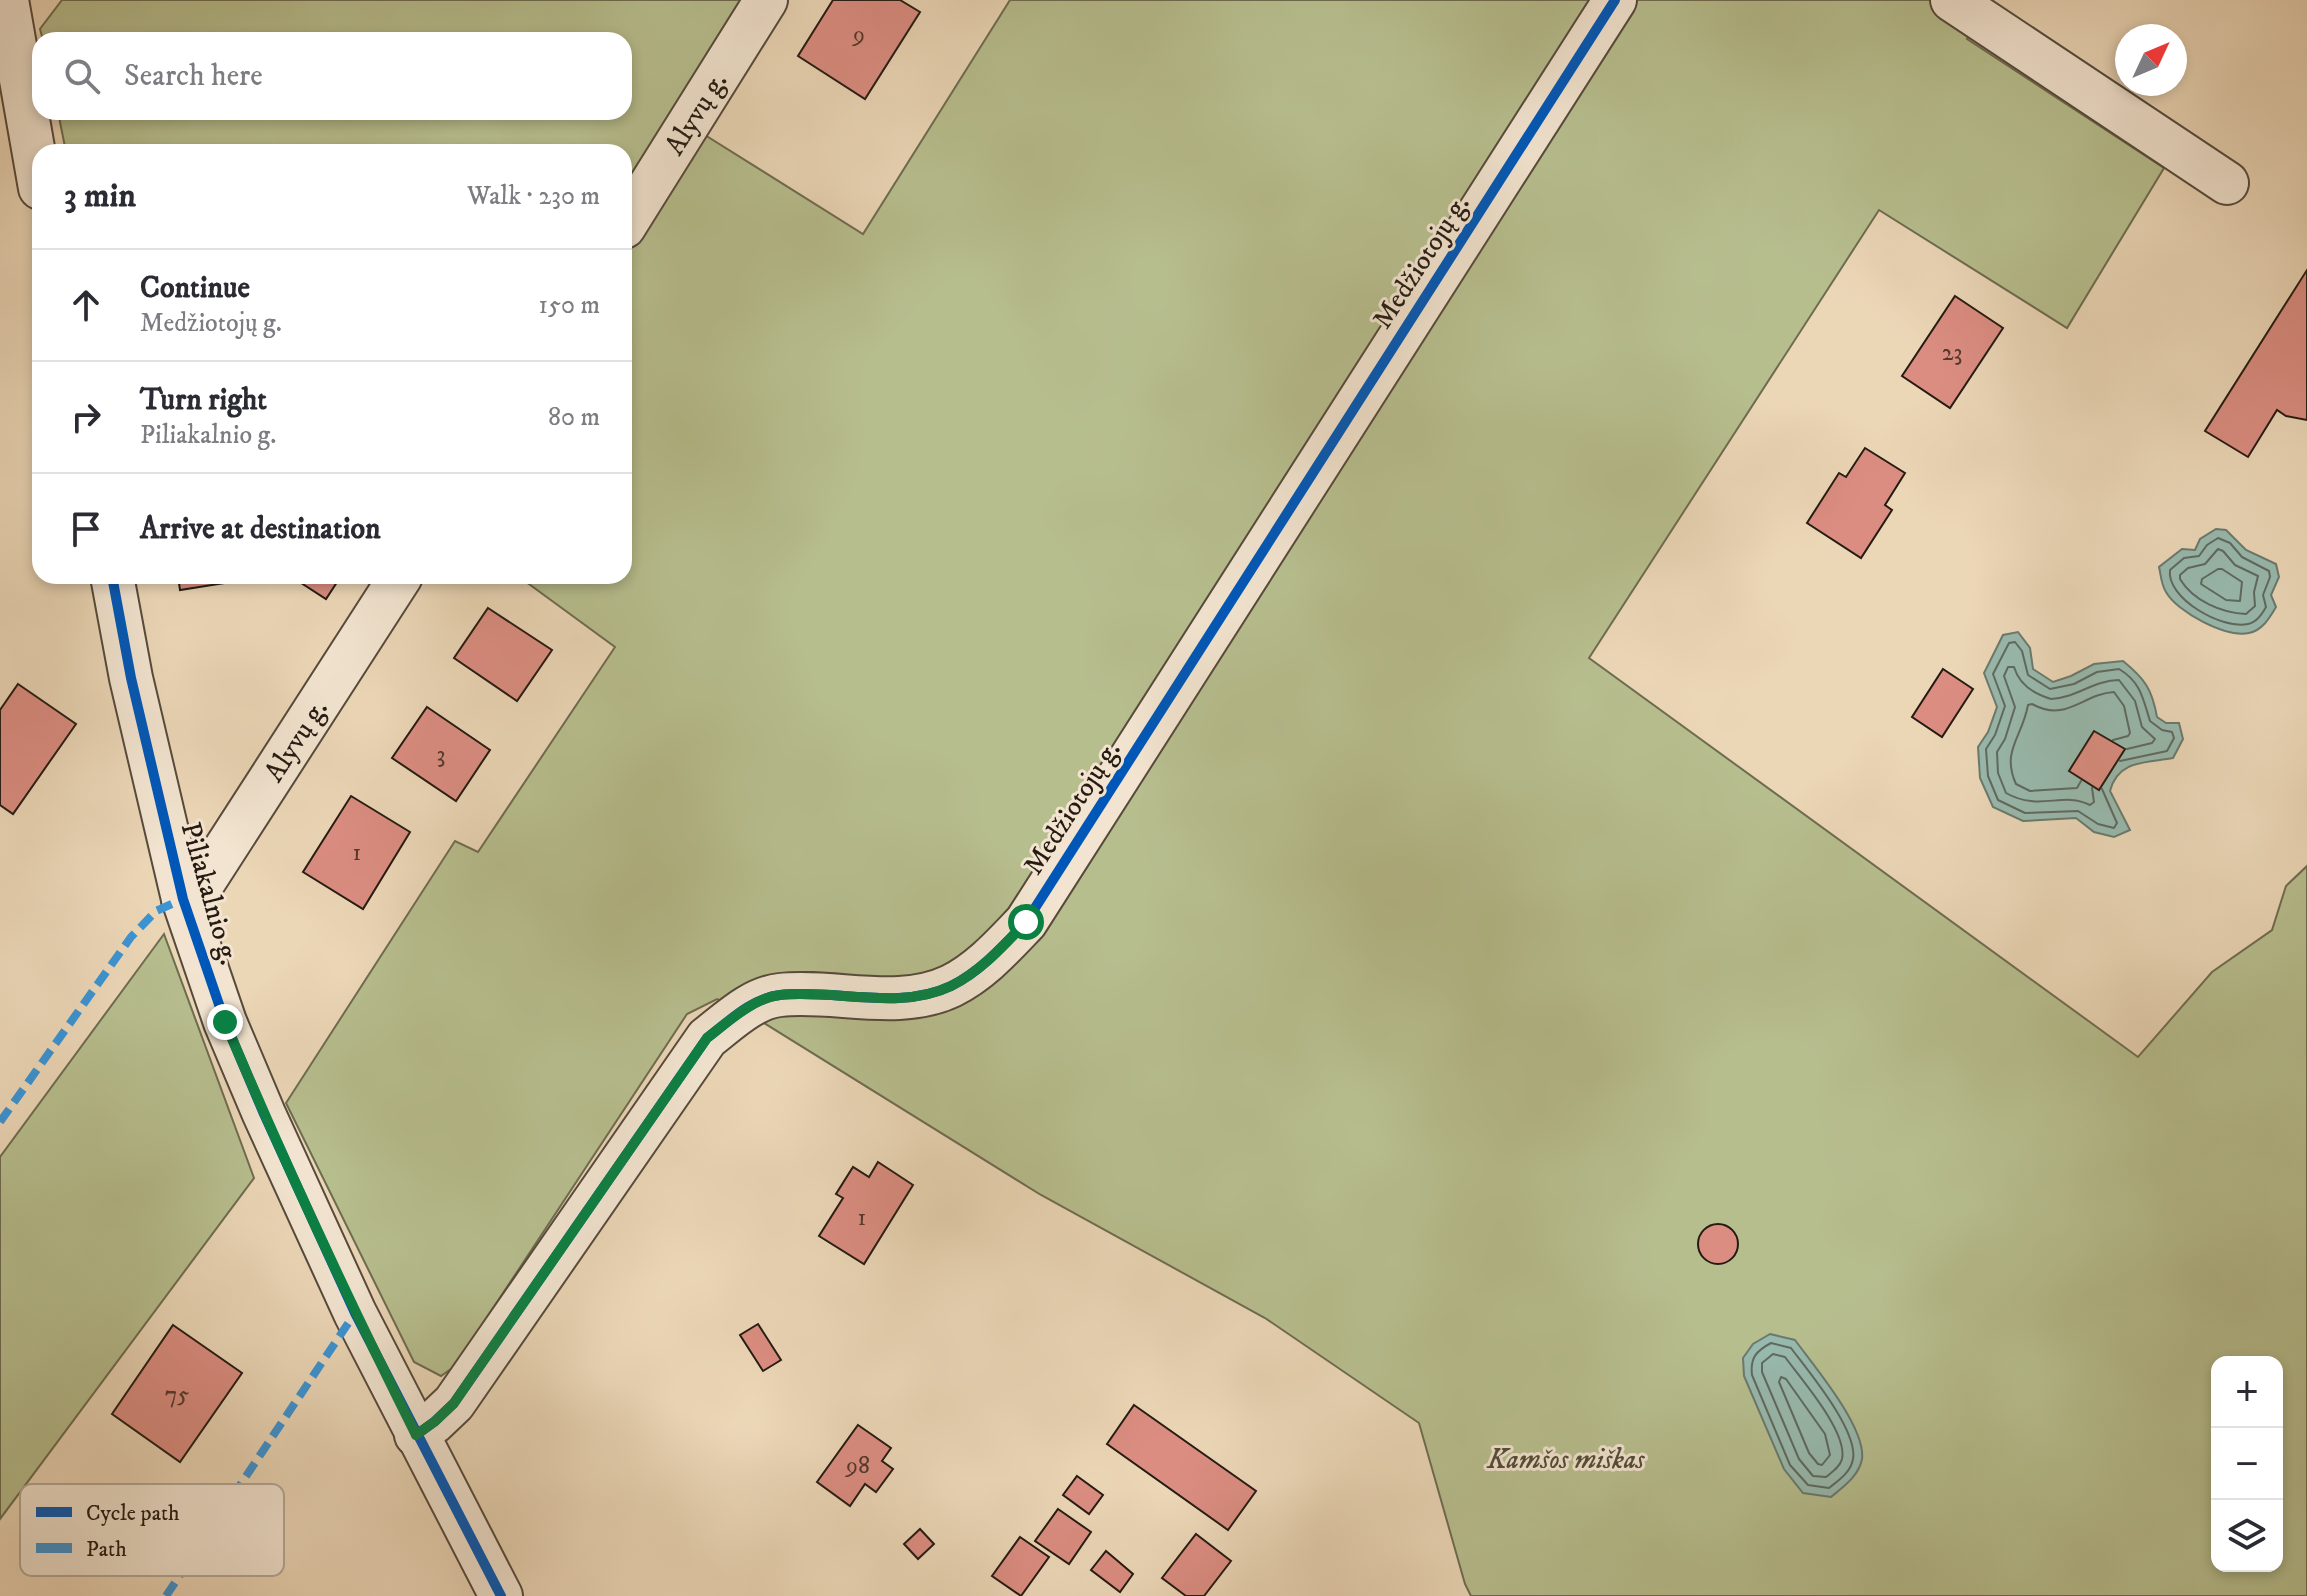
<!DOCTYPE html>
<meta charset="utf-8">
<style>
:root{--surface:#fff;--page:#f7f7f7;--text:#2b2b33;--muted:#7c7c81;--line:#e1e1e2}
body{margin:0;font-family:"IM FELL DW Pica",serif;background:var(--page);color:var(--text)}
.controls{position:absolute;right:24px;bottom:24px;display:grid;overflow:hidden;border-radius:16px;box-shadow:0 4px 12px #0003}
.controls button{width:72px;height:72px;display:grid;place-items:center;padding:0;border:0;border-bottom:2px solid var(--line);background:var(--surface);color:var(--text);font:40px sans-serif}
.compass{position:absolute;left:2115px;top:24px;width:72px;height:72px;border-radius:50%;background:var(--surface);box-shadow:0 4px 12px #0003;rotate:46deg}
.stop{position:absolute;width:24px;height:24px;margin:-18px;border:6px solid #0b8043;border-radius:50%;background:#fff}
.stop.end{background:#0b8043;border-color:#fff;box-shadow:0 2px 8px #0008}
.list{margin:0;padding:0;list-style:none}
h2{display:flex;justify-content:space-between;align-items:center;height:104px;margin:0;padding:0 32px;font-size:34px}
h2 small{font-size:26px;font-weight:400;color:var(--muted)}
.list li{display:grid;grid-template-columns:52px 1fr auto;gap:24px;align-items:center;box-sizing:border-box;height:112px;padding:0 32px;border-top:2px solid var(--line)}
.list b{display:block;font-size:30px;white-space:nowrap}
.list p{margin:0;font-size:26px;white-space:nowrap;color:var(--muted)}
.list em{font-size:26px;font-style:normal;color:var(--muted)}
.icon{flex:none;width:44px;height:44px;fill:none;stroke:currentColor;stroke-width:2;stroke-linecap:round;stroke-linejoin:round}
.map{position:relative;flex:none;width:2307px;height:1596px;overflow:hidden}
.search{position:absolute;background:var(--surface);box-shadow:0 4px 12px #0003;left:32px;top:32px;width:600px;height:88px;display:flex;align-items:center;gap:20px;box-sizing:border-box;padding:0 28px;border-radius:24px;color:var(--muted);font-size:30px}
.panel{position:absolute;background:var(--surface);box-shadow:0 4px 12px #0003;left:32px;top:144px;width:600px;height:440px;border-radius:24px}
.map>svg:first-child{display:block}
</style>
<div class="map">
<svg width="2307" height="1596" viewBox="0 0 2307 1596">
<rect width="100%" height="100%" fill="#ebd6b6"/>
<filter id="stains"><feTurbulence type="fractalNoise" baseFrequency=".0025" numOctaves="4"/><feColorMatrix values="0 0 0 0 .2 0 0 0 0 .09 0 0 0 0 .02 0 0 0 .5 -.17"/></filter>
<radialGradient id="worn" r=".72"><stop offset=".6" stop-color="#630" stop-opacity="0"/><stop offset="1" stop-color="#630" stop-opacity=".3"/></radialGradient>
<g fill="#b7be8e" stroke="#6e6c50" stroke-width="2" fill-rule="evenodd">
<path d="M62,0H744L673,115L863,234L1010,0H1992L1967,39L2164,168L2067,328L1879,210L1589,658L2138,1057L2212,972L2272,930L2286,886L2307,866V1596H1471L1465,1584L1419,1423L1265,1318L1041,1195L743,1010L717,999L687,1014L455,1366L441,1376L414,1362L286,1103L455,841L478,852L615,647L518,576H624V152H66L58,112H624V40H43L40,29ZM2217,1362H2277V1566H2217Z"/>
<polygon points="164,934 254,1178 0,1519 0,1157"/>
</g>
<g fill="#98b9ad" stroke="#6a7a6f" stroke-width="2">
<path d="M2216,529L2226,530L2246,550L2276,564L2279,577L2271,595L2276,607C2270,617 2263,630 2249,633C2226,638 2177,612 2166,592C2161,584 2161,575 2159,567L2182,549L2195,550L2200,539Z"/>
<path d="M2018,632L2030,648L2033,669L2053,682L2071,676L2094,664L2123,661C2145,679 2152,689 2157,717L2166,723H2179L2183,739L2173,758C2145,763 2118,760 2110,791L2130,830L2114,837L2094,832L2076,818L2023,821L1993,807L1980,778L1978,747L1988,732L1997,707L1984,673L2003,635Z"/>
<path d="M1770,1334L1795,1340C1814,1366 1866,1427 1862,1459C1859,1476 1843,1487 1831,1497L1803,1493L1784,1469L1744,1376L1743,1358L1753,1344Z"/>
</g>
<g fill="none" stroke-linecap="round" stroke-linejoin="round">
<g stroke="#5e6a60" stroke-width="2">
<path d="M2218,538L2230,543L2242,557L2269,571L2270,577L2263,595L2266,607C2262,614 2257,622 2248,624C2222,630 2166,598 2170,570L2184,558L2199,556L2207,545Z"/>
<path d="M2218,549L2223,551L2235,565L2258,576L2254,592L2255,606L2246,614C2222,613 2193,601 2180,579V575L2188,568L2205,564Z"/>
<polygon points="2218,569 2222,569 2242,582 2240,601 2226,600 2201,584 2202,579"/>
<path d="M2081,781L2077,788L2030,791L2016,784C2001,751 2022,738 2028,705L2032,704C2067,723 2082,694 2114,692L2124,706L2130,733L2128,736L2113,740"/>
<path d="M2092,788L2094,802L2090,805C2062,791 2040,812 2006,793L1998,773L1997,752L2005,739L2015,707L2004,676L2008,667H2014C2019,684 2034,694 2051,699C2076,698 2094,680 2119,680L2135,701L2142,727L2155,739L2152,743L2127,749"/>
<path d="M2102,789L2117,823L2114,828L2098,824L2078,811L2025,813L1998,800L1988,776L1986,749L1995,735L2005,706L1993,674L2009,643L2015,642L2022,651L2028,675L2050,689L2074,684L2097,672L2119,669C2141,682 2143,699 2150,721L2162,730L2172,732L2174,738L2167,751L2120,761"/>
<path d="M1771,1343L1791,1348C1808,1371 1858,1430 1853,1459C1851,1472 1839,1480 1829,1488L1808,1485L1790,1465L1752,1375C1750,1358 1756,1351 1771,1343Z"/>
<path d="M1773,1354L1785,1357C1801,1379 1848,1432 1842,1459C1840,1467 1832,1472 1826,1477L1813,1476L1799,1459L1762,1372V1363Z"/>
<polygon points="1781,1377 1786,1379 1825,1434 1830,1455 1822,1465 1818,1464 1809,1453 1779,1382"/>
</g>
</g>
<g fill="#db8d81" stroke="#251b13" stroke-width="2">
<polygon points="833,0 900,0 920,12 865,99 798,56"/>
<polygon points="2307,270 2307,420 2286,416 2277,410 2248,457 2205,431"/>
<polygon points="1955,296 2003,328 1950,408 1902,376"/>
<polygon points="1865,448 1905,473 1885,505 1892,510 1861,558 1807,523 1839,473 1846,477"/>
<polygon points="178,576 224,576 225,583 180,590"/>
<polygon points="297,576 341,576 326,599 295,579"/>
<polygon points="488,608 552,650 517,701 454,658"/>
<polygon points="1943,669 1973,689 1942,737 1912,717"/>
<polygon points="18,684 76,724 13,814 0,805 0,710"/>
<polygon points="427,707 490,750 456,801 392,758"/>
<polygon points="2094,731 2125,749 2099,790 2069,771"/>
<polygon points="351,796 410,832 363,909 303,872"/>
<polygon points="878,1162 913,1185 864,1264 819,1236 843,1198 836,1194 853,1167 869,1177"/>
<circle cx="1718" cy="1244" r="20"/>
<polygon points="758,1324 781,1360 763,1371 740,1335"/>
<polygon points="173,1325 242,1373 180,1462 112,1414"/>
<polygon points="1134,1405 1256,1491 1228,1530 1107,1444"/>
<polygon points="858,1425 891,1448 882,1461 893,1469 876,1492 865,1484 850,1506 817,1482"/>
<polygon points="1077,1476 1103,1495 1089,1514 1063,1495"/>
<polygon points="1058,1509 1091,1532 1069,1564 1035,1541"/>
<polygon points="920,1529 934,1544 918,1559 904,1544"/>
<polygon points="1196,1534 1231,1561 1204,1596 1186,1596 1162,1578"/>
<polygon points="1020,1537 1049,1557 1021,1596 992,1576"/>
<polygon points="1106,1551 1133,1574 1120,1592 1091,1570"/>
</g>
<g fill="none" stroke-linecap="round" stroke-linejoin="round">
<defs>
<g id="minor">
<polyline points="7,0 40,188"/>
<polyline points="1952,0 2227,183"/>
<polyline points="624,227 766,0"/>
<polyline points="112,576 131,678 183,899 225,1022 264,1114 355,1313 501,1596"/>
<polyline points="183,899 205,880 401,576"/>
<path d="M416,1435L434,1422L454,1403L707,1038C728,1022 752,998 780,995C835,989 899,1011 951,986C981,971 1003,946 1026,922L1615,0"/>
</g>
</defs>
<use href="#minor" stroke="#564a3c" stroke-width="46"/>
<use href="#minor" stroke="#f2e4d0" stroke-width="42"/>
<g stroke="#3b94d3" stroke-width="8" stroke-dasharray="16 8" stroke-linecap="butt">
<polyline points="0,1122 131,937 156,911 183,899"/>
<polyline points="166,1596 355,1313"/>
</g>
<defs>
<g id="cycleway">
<polyline points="112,576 131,678 183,899 225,1022 264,1114 355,1313 501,1596"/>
<path d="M416,1435L434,1422L454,1403L707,1038C728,1022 752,998 780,995C835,989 899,1011 951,986C981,971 1003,946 1026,922L1615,0"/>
</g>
</defs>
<use href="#cycleway" stroke="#f2e4d0" stroke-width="15"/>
<use href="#cycleway" stroke="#0057b8" stroke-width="10"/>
</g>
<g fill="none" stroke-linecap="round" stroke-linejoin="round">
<path stroke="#0b8043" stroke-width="10" d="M225,1022C284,1162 348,1299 416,1435L434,1422L454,1403L707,1038C728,1022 753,998 780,995C835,989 899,1011 951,986C981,971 1003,946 1026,922"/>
</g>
<g text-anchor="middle" stroke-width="6" stroke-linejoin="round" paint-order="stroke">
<g font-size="24" fill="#52382e">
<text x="859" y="42">9</text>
<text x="1952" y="360">23</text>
<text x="441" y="762">3</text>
<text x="357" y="860">1</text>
<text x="862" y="1225">1</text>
<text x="177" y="1402">75</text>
<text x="858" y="1473">98</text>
</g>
<g font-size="28" fill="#251b13" stroke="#f2e4d0">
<text transform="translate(695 113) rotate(-58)" y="10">Alyvų g.</text>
<text transform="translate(1420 261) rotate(-57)" y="10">Medžiotojų g.</text>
<text transform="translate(295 740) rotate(-57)" y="10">Alyvų g.</text>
<text transform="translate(1071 807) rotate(-57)" y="10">Medžiotojų g.</text>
<text transform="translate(211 893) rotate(74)" y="10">Piliakalnio g.</text>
</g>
<g font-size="28" font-style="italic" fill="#514c38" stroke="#f2e4d0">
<text x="1566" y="1468">Kamšos miškas</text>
</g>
</g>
<rect x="20" y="1484" width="264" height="92" rx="12" fill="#f2e4d0" stroke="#b4a897" stroke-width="2"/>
<rect x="36" y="1507" width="36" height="10" fill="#0057b8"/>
<rect x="36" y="1543" width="36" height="10" fill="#3b94d3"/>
<g font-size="22" fill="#251b13">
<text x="86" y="1520">Cycle path</text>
<text x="86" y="1556">Path</text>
</g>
<rect width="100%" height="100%" filter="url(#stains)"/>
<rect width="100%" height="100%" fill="url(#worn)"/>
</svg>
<div class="controls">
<button>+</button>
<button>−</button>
<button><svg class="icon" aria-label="layers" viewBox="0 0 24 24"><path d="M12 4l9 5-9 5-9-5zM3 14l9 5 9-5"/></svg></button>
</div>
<svg class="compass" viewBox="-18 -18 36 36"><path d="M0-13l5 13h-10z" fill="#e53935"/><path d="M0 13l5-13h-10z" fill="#7c7c81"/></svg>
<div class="stop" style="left:1026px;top:922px"></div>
<div class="stop end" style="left:225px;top:1022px"></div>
<div class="search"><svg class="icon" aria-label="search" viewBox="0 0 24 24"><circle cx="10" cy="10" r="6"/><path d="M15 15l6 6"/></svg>Search here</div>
<section class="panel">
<h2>3 min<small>Walk · 230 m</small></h2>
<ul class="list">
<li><svg class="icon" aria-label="ahead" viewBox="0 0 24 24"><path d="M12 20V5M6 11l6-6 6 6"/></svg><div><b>Continue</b><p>Medžiotojų g.</p></div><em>150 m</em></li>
<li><svg class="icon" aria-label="right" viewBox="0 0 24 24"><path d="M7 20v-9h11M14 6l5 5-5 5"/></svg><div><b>Turn right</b><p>Piliakalnio g.</p></div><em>80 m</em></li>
<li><svg class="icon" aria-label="arrive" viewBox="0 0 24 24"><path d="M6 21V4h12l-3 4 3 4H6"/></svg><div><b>Arrive at destination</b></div></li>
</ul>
</section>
</div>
